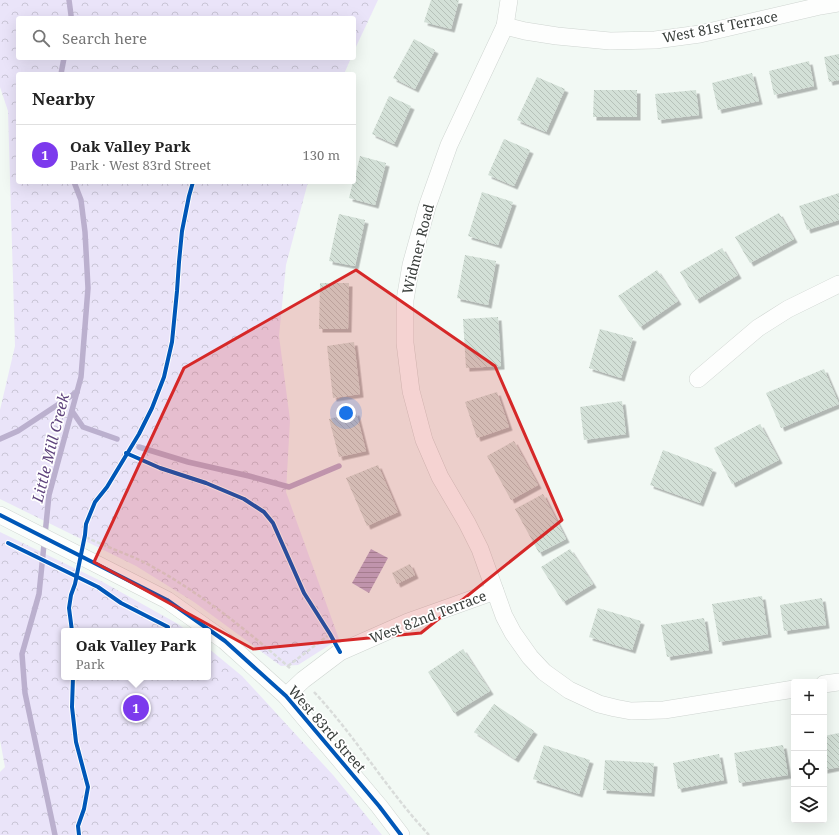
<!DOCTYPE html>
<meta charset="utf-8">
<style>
:root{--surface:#fff;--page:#f2f2f2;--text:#222;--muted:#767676;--line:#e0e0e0;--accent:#7c3aed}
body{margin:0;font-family:"Noto Serif",serif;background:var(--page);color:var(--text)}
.controls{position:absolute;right:12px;bottom:12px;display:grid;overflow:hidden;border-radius:4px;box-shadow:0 4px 16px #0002}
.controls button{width:36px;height:36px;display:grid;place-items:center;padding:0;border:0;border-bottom:1px solid var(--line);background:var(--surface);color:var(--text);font:20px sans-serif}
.you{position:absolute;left:346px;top:413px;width:14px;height:14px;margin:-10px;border:3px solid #fff;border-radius:50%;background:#1a73e8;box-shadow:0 0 0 6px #1a73e833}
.badge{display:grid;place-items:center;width:26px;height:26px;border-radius:50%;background:var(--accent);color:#fff;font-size:13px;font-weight:700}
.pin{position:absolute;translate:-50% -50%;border:2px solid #fff;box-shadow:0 1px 4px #0006}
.popup{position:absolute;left:61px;top:628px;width:150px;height:52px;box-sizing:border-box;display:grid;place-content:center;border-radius:4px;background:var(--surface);filter:drop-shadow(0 1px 3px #0005);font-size:13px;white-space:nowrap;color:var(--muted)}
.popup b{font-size:15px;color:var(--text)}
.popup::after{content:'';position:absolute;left:50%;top:100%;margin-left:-8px;border:8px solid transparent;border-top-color:var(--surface)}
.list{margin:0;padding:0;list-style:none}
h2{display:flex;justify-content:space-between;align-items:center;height:52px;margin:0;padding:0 16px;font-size:17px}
h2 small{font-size:13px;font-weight:400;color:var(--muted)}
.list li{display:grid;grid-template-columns:26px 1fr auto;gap:12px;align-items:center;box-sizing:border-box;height:60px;padding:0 16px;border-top:1px solid var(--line)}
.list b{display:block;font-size:15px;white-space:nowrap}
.list p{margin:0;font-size:13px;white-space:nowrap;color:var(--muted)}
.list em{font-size:13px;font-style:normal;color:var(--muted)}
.icon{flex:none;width:22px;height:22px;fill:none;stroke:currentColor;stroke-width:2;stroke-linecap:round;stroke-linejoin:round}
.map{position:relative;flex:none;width:839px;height:835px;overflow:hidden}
.search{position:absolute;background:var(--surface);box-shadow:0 4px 16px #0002;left:16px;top:16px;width:340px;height:44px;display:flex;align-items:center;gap:10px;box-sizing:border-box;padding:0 14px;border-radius:4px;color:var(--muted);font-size:15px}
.panel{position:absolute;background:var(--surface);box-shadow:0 4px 16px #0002;left:16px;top:72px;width:340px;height:112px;border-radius:4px}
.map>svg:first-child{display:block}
</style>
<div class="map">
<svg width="839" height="835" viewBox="0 0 839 835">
<defs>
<pattern id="park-crowns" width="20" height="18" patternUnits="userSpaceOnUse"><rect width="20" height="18" fill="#eae4f9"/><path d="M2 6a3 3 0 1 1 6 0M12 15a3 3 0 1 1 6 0" fill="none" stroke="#c9c5d6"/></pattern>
<pattern id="water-rules" width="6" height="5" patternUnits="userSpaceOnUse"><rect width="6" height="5" fill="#bbb0ce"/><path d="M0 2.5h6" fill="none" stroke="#9991a8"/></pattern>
<pattern id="building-back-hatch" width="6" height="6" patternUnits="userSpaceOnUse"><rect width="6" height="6" fill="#d3e0d7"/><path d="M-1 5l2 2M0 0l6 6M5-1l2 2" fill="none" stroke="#b6c1b9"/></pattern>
<filter id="shadow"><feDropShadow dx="3.5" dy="3.5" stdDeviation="0" flood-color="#0004"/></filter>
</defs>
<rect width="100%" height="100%" fill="#f2f9f4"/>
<g fill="url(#park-crowns)">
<polygon points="0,0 378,0 354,51 354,18 18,18 18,58 351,58 344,74 18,74 18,182 308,182 286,265 279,336 290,420 286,492 339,639 298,665 281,666 194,602 136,566 0,499 0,410 15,346 8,111 0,87"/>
<polygon points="0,532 101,581 178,624 187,631 64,631 64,677 208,677 208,648 242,676 333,775 382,835 0,835 0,772 5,767 0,740"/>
</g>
<polygon fill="url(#water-rules)" points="371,549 388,558 369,593 352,583"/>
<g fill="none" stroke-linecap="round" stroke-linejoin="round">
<g stroke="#bbb0ce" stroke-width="5.5">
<polyline points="69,0 71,15 71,18"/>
<polyline points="61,74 64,58"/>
<polyline points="72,411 83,427 117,439"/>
<polyline points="0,439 18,431 77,392"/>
<polyline points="139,447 188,462 249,476 289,487 339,466"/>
<polyline points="55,835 25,693 22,654 39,594 49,495 81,377 88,288 85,232 81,200 74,182"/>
</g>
</g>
<g fill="url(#building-back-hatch)" filter="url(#shadow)">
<polygon points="431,0 459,0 451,29 424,22"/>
<polygon points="414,39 435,50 415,89 393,78"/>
<polygon points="839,54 839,80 829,82 824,57"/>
<polygon points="809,61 814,86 774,95 769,71"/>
<polygon points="752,73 759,101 718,110 712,83"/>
<polygon points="537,77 565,89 546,132 517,120"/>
<polygon points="594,90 637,90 637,117 593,117"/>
<polygon points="696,90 699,115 658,120 655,94"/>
<polygon points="389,96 411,106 394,144 372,134"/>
<polygon points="504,139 530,150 514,186 488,175"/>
<polygon points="360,156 386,163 375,205 349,198 353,182 354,182"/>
<polygon points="482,192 513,202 498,245 468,236"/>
<polygon points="839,193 839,220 807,230 799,206"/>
<polygon points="779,213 794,239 750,263 735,237"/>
<polygon points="339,214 365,220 355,266 329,261"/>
<polygon points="722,248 738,275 696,300 680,272"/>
<polygon points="465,255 496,261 488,305 457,298"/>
<polygon points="657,270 678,301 640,327 618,296"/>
<polygon points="320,283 349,283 348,329 319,329"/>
<polygon points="498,317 501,366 466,368 463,319"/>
<polygon points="600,329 633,338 621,378 589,368"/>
<polygon points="354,342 360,394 333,398 327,346"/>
<polygon points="824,369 839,404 781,428 766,393"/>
<polygon points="497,392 509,427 477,438 465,402"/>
<polygon points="622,401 626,434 584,440 580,407"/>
<polygon points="356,412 366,451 339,457 329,419"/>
<polygon points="760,424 779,460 732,484 714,448"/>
<polygon points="514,441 538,485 511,500 487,456"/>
<polygon points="663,450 713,469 700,503 650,485"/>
<polygon points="378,465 398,512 367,526 346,478"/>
<polygon points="543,494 566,539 539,553 515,509"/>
<polygon points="570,549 593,584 563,602 541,567"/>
<polygon points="410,564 415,575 397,584 392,573"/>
<polygon points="762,596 768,634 719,642 712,604"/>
<polygon points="822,598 826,625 784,631 780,605"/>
<polygon points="598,608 641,621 632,650 589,637"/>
<polygon points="704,618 709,650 667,657 661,625"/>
<polygon points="463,649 490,691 454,713 428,672"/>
<polygon points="494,704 534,731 515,759 474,732"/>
<polygon points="839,733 839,767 824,770 824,736"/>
<polygon points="544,745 590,760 579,794 533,779"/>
<polygon points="783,745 788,775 739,783 734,753"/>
<polygon points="719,754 724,780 678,789 673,763"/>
<polygon points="605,760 654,763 651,793 603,790"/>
</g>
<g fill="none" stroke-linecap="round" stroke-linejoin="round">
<defs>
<g id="minor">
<polyline points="509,0 505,26 449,145 427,207 411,265 405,300 405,343 411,391 424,440 440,477 467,523 480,549 504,616 513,633 530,657 544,672 569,690 599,704 615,708 631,711 664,710 794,689"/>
<polyline points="505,26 525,31 557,36 610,41 655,40 700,34 820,6 839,3"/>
<polyline points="698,379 758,328 788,309 839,284"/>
<polyline points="0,515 167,600 225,641 286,696 379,806 401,835"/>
<polyline points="824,684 839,682"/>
<polyline points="286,696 303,680 340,652 408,622 495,591"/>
</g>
</defs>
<use href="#minor" stroke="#cfd5d1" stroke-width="18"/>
<g stroke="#d9dcda" stroke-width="2.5" stroke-dasharray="4 2" stroke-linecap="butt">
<path d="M86,537C108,548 132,555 153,567C203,595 248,631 291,669"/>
<polyline points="288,666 330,634"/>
<path d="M314,692C356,737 387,790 429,835"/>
</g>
<use href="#minor" stroke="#fdfefd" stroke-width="17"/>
<defs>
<g id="cycleway">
<polyline points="126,453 160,468 206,483 244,499 264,512 273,523 304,593 330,634 340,652"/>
<polyline points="0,515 167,600 225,641 286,696 379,806 401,835"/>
<polyline points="8,543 98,587 121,603 168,627 168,631"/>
<polyline points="72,631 69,608 71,595 75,584 85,535 86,524 95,502 107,487 139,434 152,408 164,377 172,342 177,291 179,262 182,231 189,196 193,182"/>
<polyline points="73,677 72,707 76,742 88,787 84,809 78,826 79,835"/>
</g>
</defs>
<use href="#cycleway" stroke="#fff" stroke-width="6"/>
<use href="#cycleway" stroke="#0057b8" stroke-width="4"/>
</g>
<path fill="#d62828" fill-opacity="0.2" stroke="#d62828" stroke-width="3" stroke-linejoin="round" d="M356,270L495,366L562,520L421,633L253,649L94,562L184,368Z"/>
<g text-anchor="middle" stroke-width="3.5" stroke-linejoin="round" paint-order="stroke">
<g font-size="14" fill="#393e3b" stroke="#fff">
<text transform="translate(720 27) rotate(-11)" y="5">West 81st Terrace</text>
<text transform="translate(418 249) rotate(-76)" y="5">Widmer Road</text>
<text transform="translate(428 617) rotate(-21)" y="5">West 82nd Terrace</text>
<text transform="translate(327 729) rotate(49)" y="5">West 83rd Street</text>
</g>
<g font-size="15" font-style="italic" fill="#5f447d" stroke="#fff">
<text transform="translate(51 448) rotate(-76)" y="5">Little Mill Creek</text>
</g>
</g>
</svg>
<div class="controls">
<button>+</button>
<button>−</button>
<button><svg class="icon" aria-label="locate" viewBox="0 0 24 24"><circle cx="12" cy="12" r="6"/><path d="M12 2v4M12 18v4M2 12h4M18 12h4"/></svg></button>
<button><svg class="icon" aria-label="layers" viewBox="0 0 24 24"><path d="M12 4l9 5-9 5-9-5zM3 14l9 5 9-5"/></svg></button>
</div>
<div class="you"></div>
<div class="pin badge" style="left:136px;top:708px">1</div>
<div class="popup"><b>Oak Valley Park</b>Park</div>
<div class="search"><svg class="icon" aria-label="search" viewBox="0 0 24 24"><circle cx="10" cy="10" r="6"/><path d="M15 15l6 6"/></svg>Search here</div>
<section class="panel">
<h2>Nearby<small></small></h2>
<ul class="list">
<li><span class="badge">1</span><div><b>Oak Valley Park</b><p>Park · West 83rd Street</p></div><em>130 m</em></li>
</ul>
</section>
</div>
